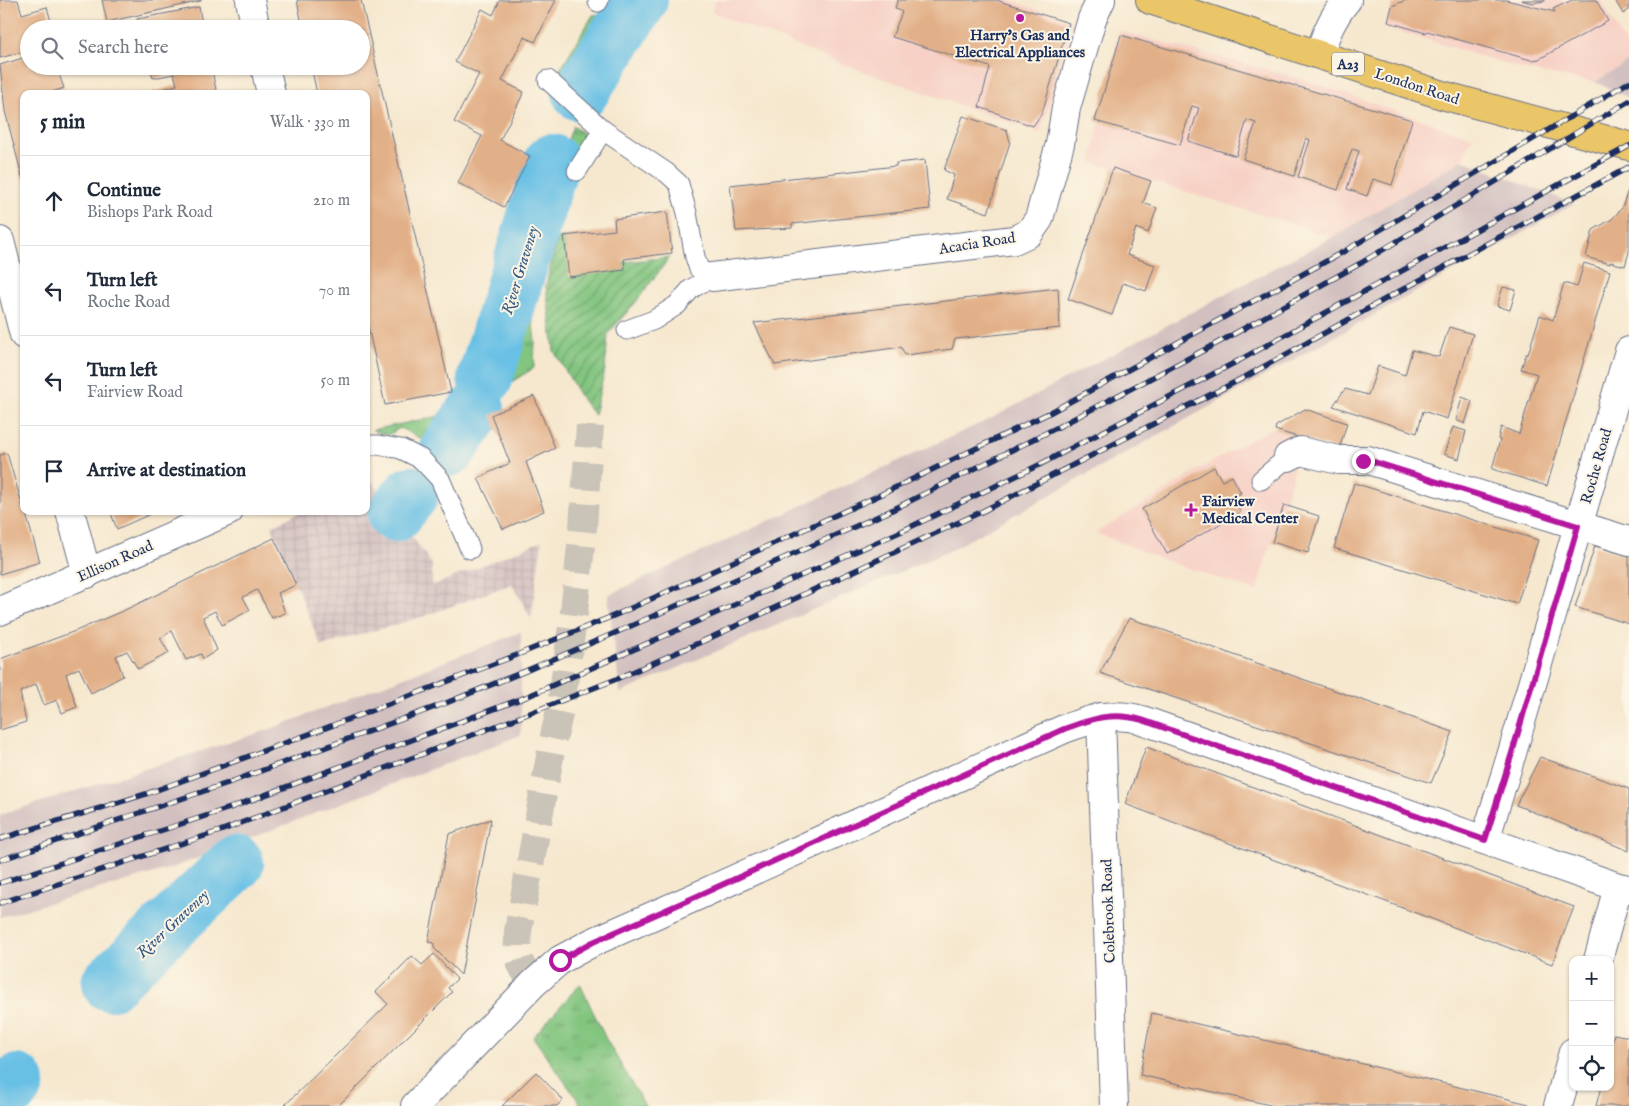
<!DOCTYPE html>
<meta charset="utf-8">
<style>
:root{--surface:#fff;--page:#f2f2f3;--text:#1f2937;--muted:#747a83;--line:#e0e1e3}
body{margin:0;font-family:"IM FELL English",serif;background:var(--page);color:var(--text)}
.controls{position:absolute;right:15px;bottom:15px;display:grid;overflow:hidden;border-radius:10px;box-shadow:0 1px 4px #0004}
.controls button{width:45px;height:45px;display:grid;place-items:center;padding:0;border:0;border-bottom:1px solid var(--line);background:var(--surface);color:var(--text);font:25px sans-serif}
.stop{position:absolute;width:15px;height:15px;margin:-11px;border:4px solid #b5179e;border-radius:50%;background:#fff}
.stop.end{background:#b5179e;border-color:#fff;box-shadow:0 1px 5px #0008}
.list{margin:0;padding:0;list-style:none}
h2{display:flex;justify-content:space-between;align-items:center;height:65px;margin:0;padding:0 20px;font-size:21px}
h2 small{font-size:16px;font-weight:400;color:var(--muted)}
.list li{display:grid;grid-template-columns:32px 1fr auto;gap:15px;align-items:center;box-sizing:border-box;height:90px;padding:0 20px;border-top:1px solid var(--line)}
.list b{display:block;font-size:19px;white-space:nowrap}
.list p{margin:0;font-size:16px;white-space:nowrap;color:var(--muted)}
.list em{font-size:16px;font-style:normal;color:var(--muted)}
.icon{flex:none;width:28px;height:28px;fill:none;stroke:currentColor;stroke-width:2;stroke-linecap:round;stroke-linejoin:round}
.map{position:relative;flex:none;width:1629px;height:1106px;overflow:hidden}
.search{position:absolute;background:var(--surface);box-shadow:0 1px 4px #0004;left:20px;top:20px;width:350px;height:55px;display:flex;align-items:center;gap:12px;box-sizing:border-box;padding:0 18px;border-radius:28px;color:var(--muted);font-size:19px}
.panel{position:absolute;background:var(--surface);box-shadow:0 1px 4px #0004;left:20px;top:90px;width:350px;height:425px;border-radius:10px}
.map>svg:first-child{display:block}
</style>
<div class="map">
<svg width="1629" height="1106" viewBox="0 0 1629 1106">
<defs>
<pattern id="industrial-grid" width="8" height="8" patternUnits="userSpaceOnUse" patternTransform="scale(1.25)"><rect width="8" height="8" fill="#d2bfbf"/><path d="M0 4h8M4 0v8" fill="none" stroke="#b4a4a7"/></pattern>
<pattern id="grass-tufts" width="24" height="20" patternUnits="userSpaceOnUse" patternTransform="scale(1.25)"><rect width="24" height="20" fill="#82c57f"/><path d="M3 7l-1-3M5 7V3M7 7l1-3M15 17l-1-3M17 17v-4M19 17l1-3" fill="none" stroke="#6aa06b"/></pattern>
<pattern id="garden-furrows" width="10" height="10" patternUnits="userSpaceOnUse" patternTransform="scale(1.25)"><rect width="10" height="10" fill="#82c57f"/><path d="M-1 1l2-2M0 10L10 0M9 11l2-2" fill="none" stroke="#6aa06b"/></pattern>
</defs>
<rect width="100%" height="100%" fill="#fcf5e5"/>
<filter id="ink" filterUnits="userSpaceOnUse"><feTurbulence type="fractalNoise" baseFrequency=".02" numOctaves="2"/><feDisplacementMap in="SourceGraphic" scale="10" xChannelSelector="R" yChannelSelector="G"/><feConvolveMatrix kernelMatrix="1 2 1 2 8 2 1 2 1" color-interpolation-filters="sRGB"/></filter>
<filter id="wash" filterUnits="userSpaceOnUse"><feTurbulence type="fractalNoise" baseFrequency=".0096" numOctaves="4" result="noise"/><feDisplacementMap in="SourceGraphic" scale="20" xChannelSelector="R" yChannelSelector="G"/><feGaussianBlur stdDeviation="1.12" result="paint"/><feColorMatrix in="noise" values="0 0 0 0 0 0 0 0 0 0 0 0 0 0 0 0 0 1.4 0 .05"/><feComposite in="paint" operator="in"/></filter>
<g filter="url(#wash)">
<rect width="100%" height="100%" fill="#f6e8cf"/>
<g fill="#f7d1c6">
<polygon points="716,0 1007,0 1075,22 1040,133 842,64 712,12"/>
<polygon points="1400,0 1601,0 1629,50 1629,61 1595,82 1530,71 1384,27 1392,4"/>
<polygon points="1119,31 1305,80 1472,137 1462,160 1333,237 1151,181 1113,168 1091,163"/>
<polygon points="1276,426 1275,428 1276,431 1288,434 1283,447 1295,469 1256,591 1172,563 1096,533 1211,462"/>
</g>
<polygon fill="url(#industrial-grid)" points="369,477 432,564 432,586 542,541 531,618 512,584 422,617 321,646 272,526 302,511 366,511 366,479"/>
<g fill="#d2bfbf">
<polygon points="1629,61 1629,98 1595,82"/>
<polygon points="1462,160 1574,204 951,550 620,693 608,595 994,417 1333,237"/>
<polygon points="521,632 521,735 172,868 0,917 0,815 268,730"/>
</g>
<g fill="url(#grass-tufts)" stroke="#4e7a6e">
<polygon points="626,11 579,88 557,74 593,15"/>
<path d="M573,126L589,138L568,172L556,203L529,287L535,342L534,368L513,381L492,384C517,298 540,210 573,126Z"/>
<polygon points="469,410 442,449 400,428 388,435 372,430"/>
<polygon points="580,984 606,1039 645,1106 582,1106 533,1037"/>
</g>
<polygon fill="url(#garden-furrows)" stroke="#4e7a6e" points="564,236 569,273 624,262 670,257 635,303 608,334 605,369 594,415 583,401 554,351 546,286 557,239"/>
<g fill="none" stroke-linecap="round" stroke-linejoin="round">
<g stroke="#68c0e5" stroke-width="56">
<polyline points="580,93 640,0"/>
<polyline points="485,378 552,162"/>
<polyline points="448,449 477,409"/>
<polyline points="395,514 411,494"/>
<polyline points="109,983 236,863"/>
<polyline points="0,1103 17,1082"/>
</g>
</g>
<g id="blocks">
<g fill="#e2b088">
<polygon points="0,0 18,0 22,14 47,7 53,29 29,29 29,50 0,58"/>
<polygon points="102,0 201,0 201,1 107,22"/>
<polygon points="297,0 361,0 451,392 385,405 366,317 366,94 317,94 311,66 361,66 361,29 303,29"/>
<polygon points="500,0 556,0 535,42 524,37 502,81 524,92 500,140 530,156 504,207 458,183 482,136 454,122 479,74 455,62 482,9 493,15"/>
<polygon points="898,0 996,0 1069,23 1042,113 1033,126 979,107 990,67 892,37 902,12 895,8"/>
<polygon points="1406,0 1506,0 1555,12 1553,9 1572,0 1596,0 1608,21 1539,59 1531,60 1427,31 1426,33 1388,22 1392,6"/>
<polygon points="1521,0 1545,0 1545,1 1532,3"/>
<polygon points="1615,0 1629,0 1629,10 1623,14"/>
<polygon points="199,7 203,29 140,29 137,19"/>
<polygon points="1121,35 1412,120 1392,185 1373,179 1367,196 1347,189 1359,151 1352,149 1338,190 1298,177 1310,140 1306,138 1294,176 1243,159 1256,123 1247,120 1236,156 1188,141 1199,108 1192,106 1180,145 1095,121"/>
<polygon points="29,56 29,66 56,66 64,88 46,94 24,94 23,180 5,111 0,65"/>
<polygon points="149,66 211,66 217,94 153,94 153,92 177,85 174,74 153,78"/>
<polygon points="963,116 1007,130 1010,142 988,213 947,199 954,175 944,170"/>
<polygon points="925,160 930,209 792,224 792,228 736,231 730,185 896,166 896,163"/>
<polygon points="1113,168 1151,181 1143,203 1157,208 1148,233 1136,228 1127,255 1155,265 1146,291 1123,283 1112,315 1068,299"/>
<polygon points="1629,187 1629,252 1625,266 1610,262 1610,264 1586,257 1593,230 1612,219 1622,208"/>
<polygon points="667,212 672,253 624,259 625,270 569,277 564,236 615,230 614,219"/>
<polygon points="1584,263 1610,271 1547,486 1492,469 1500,440 1498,439 1501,427 1519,434 1537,374 1521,369 1526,354 1528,354 1540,315 1553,320 1564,283 1577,287"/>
<polygon points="1503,287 1516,290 1510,310 1497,306"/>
<polygon points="1058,288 1060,328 955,339 952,349 905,355 901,347 775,365 754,323"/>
<polygon points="1449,327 1473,334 1447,419 1423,411 1417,433 1333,406 1345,389 1368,395 1378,366 1405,375 1412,350 1439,357"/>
<polygon points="534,396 555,448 526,462 544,511 503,529 478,478 510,463 491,415"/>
<polygon points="1462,397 1472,401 1465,424 1456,420"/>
<polygon points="1305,409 1347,423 1339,450 1275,430 1276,426"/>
<polygon points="1453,427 1466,431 1459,459 1444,454"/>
<polygon points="7,453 24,511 25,511 40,562 0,574 0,455"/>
<polygon points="1214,467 1222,481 1232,476 1241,493 1232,498 1241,512 1167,554 1142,509"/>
<polygon points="1354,483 1538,540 1517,604 1334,548"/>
<polygon points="1284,505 1319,516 1308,553 1272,542"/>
<polygon points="110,511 157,511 117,529"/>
<polygon points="274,538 296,585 278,593 285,613 272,618 257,590 243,597 250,610 222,625 215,611 203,617 217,650 203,659 201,654 186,660 172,631 160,638 169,653 138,669 127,651 116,656 123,676 91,693 79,668 66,674 77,707 62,713 57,700 44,705 36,684 20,692 26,722 0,730 0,659 78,630 127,609"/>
<polygon points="1595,546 1629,556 1629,624 1575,607"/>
<polygon points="1129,618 1453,732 1431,783 1100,673"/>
<polygon points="1146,747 1574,907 1552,964 1125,804"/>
<polygon points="1540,757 1629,789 1629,851 1516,805"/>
<polygon points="491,819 461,975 434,948 434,943 428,942 449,834"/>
<polygon points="434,954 457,979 448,988 452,992 338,1106 284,1106 388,1004 376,992 412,956 422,965"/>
<polygon points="1152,1013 1529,1104 1528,1106 1274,1106 1140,1075"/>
<polygon points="1614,1034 1629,1037 1629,1106 1596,1106 1601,1087 1610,1087 1610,1050"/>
<polygon points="536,1072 563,1100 557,1106 502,1106"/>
</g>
</g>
</g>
<g filter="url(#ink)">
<use href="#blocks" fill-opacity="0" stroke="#687086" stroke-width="1"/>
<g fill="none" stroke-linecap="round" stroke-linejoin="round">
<path stroke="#cac3b8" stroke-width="28" stroke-dasharray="28 14" stroke-linecap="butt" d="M533,984C517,961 517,959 518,931L553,740L561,706L574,612L583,527L590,426"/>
<defs>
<g id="service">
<polyline points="598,2 599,0"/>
<polyline points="548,80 603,130 667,173 679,184 687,213 695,257 699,269 712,277 691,289 677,305 654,320 627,330"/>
<polyline points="577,171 603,130"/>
<polyline points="366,445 378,445 401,449 421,459 440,479 470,549"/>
<polyline points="1261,480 1288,457"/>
</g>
<g id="minor">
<polyline points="250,0 256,29"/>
<path d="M1319,54C1326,34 1333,16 1347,0"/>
<polyline points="265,66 271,94"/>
<polyline points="0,241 24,335"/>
<polyline points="712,277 1014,240 1029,233 1039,219 1060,144 1066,108 1092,19 1101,0"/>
<polyline points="1288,457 1300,451 1339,460 1368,460 1629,541"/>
<polyline points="70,511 87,574"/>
<polyline points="0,611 229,511"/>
<polyline points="1101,717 1114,1106"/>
<polyline points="1485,840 1512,753 1629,351"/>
<polyline points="1598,960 1618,887"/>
<path d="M415,1106L533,984L560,960L593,942L693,898L1064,729C1092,719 1112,711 1142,720L1618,887L1629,889"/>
<polyline points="1558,1106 1573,1052"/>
</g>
<polyline id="trunk" points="1150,0 1442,95 1629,146"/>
</defs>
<use href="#service" stroke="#687086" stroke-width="21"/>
<use href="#minor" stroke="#687086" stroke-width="30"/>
<use href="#trunk" stroke="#687086" stroke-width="30"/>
<use href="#service" stroke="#fff" stroke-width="19"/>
<use href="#minor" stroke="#fff" stroke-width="28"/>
<use href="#trunk" stroke="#ebc669" stroke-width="28"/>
<defs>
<g id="rail">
<polyline points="0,839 146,794 323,729 517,655 618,614 882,494 1051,412 1343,252 1629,82"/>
<polyline points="0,860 228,783 446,703 523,672 615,633 890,511 1058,427 1225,339 1361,263 1629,101"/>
<polyline points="0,883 230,808 526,697 902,531 1039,465 1238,361 1629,146"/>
<polyline points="0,903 220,831 525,715 614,680 710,638 983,511 1247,376 1398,292 1629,167"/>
</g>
</defs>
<use href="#rail" stroke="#1b2f5e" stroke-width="5.5"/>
<use href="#rail" stroke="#fcf5e5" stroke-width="4" stroke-dasharray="11" stroke-linecap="butt"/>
</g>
</g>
<g fill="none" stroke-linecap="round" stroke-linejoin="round" filter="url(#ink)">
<path stroke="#b5179e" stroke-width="6" d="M560,960L593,942L693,898L1064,729C1092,719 1112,711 1142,720L1485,840L1512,753L1578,526L1368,460L1363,461"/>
</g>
<g fill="#b5179e" stroke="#fcf5e5" stroke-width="2">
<circle cx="1020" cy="18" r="5"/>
<path d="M1188.5 502.5h5v5h5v5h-5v5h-5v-5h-5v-5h5z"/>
</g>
<g text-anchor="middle" stroke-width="4" stroke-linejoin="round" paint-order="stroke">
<rect fill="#fcf5e5" stroke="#5e6a86" stroke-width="1" x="1332" y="52.5" width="32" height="23" rx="4"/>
<g font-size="14" font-weight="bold" fill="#1b2f5e">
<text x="1348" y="69">A23</text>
</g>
<g font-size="15" font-weight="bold" fill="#1b2f5e" stroke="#fcf5e5">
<text x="1020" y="40">Harry's Gas and<tspan x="1020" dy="17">Electrical Appliances</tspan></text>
<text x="1202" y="506" text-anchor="start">Fairview<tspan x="1202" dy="17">Medical Center</tspan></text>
</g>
<g font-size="15" fill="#1b2f5e" stroke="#fcf5e5">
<text transform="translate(1417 86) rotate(18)" y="5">London Road</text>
<text transform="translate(977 243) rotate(-9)" y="5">Acacia Road</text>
<text transform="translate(1596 466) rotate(-74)" y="5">Roche Road</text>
<text transform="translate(115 561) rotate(-24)" y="5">Ellison Road</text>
<text transform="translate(1108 911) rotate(-92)" y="5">Colebrook Road</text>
</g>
<g font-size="16" font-style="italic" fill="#325a86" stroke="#fcf5e5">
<text transform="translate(519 270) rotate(-73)" y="6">River Graveney</text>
<text transform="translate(172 923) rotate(-43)" y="6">River Graveney</text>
</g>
</g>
</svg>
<div class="controls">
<button>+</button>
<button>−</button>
<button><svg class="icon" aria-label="locate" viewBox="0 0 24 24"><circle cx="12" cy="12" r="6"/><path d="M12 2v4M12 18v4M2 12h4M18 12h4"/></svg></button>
</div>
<div class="stop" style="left:560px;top:960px"></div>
<div class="stop end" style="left:1363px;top:461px"></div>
<div class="search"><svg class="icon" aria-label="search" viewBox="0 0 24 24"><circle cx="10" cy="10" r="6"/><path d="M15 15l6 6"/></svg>Search here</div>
<section class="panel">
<h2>5 min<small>Walk · 330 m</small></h2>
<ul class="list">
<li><svg class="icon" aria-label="ahead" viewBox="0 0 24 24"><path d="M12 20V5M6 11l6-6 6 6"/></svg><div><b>Continue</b><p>Bishops Park Road</p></div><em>210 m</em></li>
<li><svg class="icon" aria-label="left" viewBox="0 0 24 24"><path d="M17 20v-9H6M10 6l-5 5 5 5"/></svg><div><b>Turn left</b><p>Roche Road</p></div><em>70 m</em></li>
<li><svg class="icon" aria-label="left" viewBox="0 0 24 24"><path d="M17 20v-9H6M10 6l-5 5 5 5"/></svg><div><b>Turn left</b><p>Fairview Road</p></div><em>50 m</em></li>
<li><svg class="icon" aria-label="arrive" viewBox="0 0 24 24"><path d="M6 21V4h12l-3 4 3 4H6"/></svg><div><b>Arrive at destination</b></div></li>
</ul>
</section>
</div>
